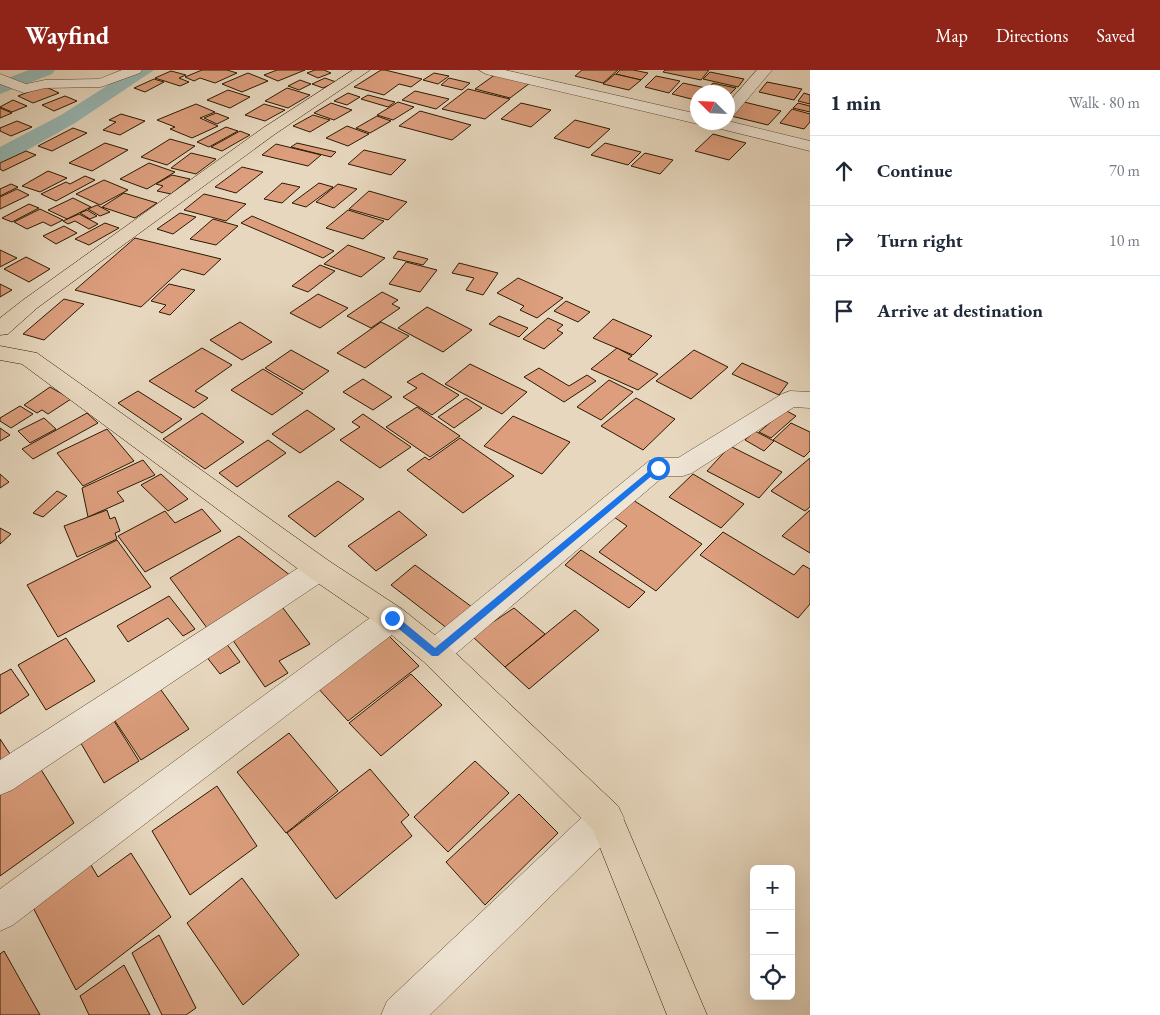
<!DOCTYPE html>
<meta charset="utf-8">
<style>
:root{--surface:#fff;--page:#f2f2f3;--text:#1f2937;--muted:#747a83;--line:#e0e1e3;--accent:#8f2418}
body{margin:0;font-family:"EB Garamond",serif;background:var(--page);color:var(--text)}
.controls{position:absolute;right:15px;bottom:15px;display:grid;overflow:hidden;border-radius:8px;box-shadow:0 5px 20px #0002}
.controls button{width:45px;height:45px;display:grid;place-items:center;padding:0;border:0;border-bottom:1px solid var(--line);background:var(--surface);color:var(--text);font:25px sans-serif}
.compass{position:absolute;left:690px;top:15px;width:45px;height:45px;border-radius:50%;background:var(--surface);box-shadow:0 5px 20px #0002;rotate:294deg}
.stop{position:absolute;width:15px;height:15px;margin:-11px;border:4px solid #1a73e8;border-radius:50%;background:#fff}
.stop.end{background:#1a73e8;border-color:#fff;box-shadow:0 1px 5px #0008}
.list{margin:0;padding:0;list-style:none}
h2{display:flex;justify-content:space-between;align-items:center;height:65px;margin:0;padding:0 20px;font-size:21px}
h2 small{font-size:16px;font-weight:400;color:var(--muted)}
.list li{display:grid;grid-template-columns:32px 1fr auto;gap:15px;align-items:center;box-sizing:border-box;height:70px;padding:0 20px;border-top:1px solid var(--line)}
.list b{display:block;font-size:19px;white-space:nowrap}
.list em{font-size:16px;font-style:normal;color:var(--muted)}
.icon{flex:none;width:28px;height:28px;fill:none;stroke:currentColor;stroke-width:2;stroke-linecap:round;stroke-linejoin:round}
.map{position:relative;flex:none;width:810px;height:945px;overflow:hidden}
header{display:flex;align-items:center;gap:30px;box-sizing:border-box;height:70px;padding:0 25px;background:var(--accent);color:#fff}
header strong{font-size:24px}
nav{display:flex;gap:28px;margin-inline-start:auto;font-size:18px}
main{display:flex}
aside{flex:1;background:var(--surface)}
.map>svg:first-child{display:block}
</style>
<header>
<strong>Wayfind</strong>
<nav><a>Map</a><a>Directions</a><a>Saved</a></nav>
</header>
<main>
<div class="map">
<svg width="810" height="945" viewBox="0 0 810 945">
<rect width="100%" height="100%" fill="#e7d7be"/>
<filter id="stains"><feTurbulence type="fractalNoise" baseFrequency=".004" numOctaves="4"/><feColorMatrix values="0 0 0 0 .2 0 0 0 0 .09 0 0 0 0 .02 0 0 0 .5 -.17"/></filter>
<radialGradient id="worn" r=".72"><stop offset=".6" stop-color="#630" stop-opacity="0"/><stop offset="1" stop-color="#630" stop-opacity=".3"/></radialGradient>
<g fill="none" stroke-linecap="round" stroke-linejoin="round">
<g fill="#97b9b6" fill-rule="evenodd">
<polygon points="29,0 55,0 52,4 0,24 0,11"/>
<polygon points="132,0 154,0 75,53 8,91 0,92 0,77 61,45"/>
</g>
</g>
<g fill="#dc9e7d" stroke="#2d1a01">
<polygon points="202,0 227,0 237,3 215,13 200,8 194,11 185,7"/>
<polygon points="277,0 305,0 278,11 264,5"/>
<polygon points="315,0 324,0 331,3 318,8 307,3"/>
<polygon points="381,0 385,0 422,9 411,17 399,14 384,25 354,17"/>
<polygon points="582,0 618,0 603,13 575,6"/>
<polygon points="620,0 633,0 648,3 641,10 616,4"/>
<polygon points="665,0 709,0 701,10 663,2"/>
<polygon points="171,1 186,5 179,8 189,12 180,16 155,8"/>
<polygon points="710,2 744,9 738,17 703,9"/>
<polygon points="248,3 268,11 242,22 222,14"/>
<polygon points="434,3 449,6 438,14 423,10"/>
<polygon points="496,4 530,13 510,28 475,19"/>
<polygon points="615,4 641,10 629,20 603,14"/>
<polygon points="656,6 680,11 669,23 645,17"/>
<polygon points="325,8 336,12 323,18 312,14"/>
<polygon points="449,8 470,13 462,20 441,15"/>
<polygon points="154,9 164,12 145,22 134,18"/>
<polygon points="300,10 311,14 299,20 288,16"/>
<polygon points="767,12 802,19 794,30 759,22"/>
<polygon points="683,13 706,18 702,22 698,22 695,30 672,24"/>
<polygon points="713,13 736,18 730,24 708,19"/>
<polygon points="44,16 59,23 33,33 18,26"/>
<polygon points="287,18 310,25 288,38 265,31"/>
<polygon points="468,19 510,29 485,49 442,39"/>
<polygon points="228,20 250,27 230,38 207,30"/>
<polygon points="415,21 449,29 436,39 402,30"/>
<polygon points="348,23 360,27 347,35 334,31"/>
<polygon points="804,23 810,25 810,34 798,31"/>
<polygon points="368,25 395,32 388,37 361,29"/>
<polygon points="65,26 77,31 54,41 42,35"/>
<polygon points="13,30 27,36 12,42 0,37"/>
<polygon points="398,32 414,37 393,50 377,45"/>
<polygon points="744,32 781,41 768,55 731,46"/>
<polygon points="331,33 352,40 334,50 314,43"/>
<polygon points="521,33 551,40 531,57 501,49"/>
<polygon points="798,33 810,36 810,42 793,38"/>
<polygon points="196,34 215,42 200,48 218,56 192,68 170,59 175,57 157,50"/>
<polygon points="264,34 285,40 265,51 245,45"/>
<polygon points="0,38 12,43 0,48"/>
<polygon points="792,39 810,44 810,52 804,59 780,53"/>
<polygon points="420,41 471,55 452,70 399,56"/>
<polygon points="216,43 229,48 217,54 204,48"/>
<polygon points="121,44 145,51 120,65 103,60 116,52 109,50"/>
<polygon points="313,45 330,50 310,62 293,56"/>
<polygon points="377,46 391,51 370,63 356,58"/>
<polygon points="575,50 610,59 589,78 554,68"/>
<polygon points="17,51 32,57 11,66 0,61 0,58"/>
<polygon points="347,56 369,64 348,76 326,68"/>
<polygon points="226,57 238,61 209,77 197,72"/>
<polygon points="73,58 87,63 52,81 38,76"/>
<polygon points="240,61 250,65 222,81 211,77"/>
<polygon points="713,64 746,73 729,90 695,81"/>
<polygon points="170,69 195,76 167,95 141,87"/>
<polygon points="105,73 128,80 92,101 69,93"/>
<polygon points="297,73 336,82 331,87 291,77"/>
<polygon points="605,73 641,82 628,95 591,85"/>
<polygon points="276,74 321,85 308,96 262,85"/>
<polygon points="364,80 406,90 391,105 348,94"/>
<polygon points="26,81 36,85 3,101 0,99 0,93"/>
<polygon points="191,83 216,89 196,104 171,98"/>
<polygon points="645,83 673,90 660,104 631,96"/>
<polygon points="149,93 175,102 147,119 120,109"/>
<polygon points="242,97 263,102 236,123 215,117"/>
<polygon points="48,101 67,108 40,122 22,116"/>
<polygon points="172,105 190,109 171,124 157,121 163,116 156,114"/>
<polygon points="85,106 95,110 56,131 41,124 66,112 70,114"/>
<polygon points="104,110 128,120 100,135 76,124"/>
<polygon points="282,113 300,117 282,133 264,129"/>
<polygon points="319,113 333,117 306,137 292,133"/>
<polygon points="11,114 18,117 0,126 0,119"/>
<polygon points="338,114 357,119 334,138 316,132"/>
<polygon points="17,119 29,125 0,139 0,127"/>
<polygon points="369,121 407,132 388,150 349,139"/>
<polygon points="124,123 157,133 135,148 102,137"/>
<polygon points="204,124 246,134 226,151 184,140"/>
<polygon points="73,128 91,137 67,149 48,140"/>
<polygon points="29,134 39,138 12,152 2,148"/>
<polygon points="97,135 110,142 100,146 88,139"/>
<polygon points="40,139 63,150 51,156 43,152 27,159 14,152"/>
<polygon points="87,140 97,146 90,149 80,143"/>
<polygon points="348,140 384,151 363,169 326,158"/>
<polygon points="180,143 196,147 173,164 157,159"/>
<polygon points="79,144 98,154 89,159 75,151 68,154 63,151"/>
<polygon points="252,146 334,181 323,188 241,153"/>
<polygon points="213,149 238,156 216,175 190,169"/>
<polygon points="105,153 119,158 89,175 75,169"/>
<polygon points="64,156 77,163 56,174 43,166"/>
<polygon points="135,168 221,189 204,205 182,199 141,237 75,220"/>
<polygon points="348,175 385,188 361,207 324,194"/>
<polygon points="0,180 17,188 0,197"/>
<polygon points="398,181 428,189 423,195 393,188"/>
<polygon points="26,187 50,199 29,212 4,199"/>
<polygon points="406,192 437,200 420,222 389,214"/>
<polygon points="459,193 498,203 483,225 466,220 474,208 452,203"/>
<polygon points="320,195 335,201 308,222 292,216"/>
<polygon points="518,208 563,228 537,248 520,240 524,236 497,223"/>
<polygon points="0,214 12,220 0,227"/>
<polygon points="169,214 195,220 170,245 159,242 166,235 151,231"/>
<polygon points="382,222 398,230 392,234 400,238 371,258 347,246"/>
<polygon points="318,224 348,238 320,258 290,243"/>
<polygon points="64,229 84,234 44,270 23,264"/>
<polygon points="566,231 590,242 578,252 554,241"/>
<polygon points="427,237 472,260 443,282 398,258"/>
<polygon points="499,246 528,258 519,267 489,254"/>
<polygon points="548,248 563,255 557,260 563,263 544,279 523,269"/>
<polygon points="613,249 652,266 633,285 593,268"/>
<polygon points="240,252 272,272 242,290 210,270"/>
<polygon points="381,252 409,266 365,298 337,283"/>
<polygon points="202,278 232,295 195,321 208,328 194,338 149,311"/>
<polygon points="617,278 632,286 628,289 658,304 638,320 591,299"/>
<polygon points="291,280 329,301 303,320 265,298"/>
<polygon points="694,280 728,297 691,329 656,311"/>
<polygon points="742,293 788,313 779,325 732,304"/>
<polygon points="470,294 527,322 502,344 445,314"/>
<polygon points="539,298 569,316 587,305 596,311 564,332 524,307"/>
<polygon points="263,299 303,323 272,345 231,320"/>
<polygon points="422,303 459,325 432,345 403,327 417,318 407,312"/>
<polygon points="363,309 392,327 373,340 343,322"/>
<polygon points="609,310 633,322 601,350 577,337"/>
<polygon points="50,317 71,329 48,344 42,340 37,343 24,335"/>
<polygon points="138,321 182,349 162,363 118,333"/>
<polygon points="466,328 482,338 454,358 438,347"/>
<polygon points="636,328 675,349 643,380 601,356"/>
<polygon points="20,336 33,344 11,358 0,351 0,348"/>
<polygon points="417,337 460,366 430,387 386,357"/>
<polygon points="307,340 335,359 300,383 272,364"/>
<polygon points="785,340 796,346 771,368 759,362"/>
<polygon points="87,343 98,353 33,389 22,379"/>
<polygon points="202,343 244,372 205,399 163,369"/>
<polygon points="363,344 411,377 380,398 340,370 360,357 352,352"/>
<polygon points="513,346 570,372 542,404 484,376"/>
<polygon points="44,348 56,359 30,373 18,361"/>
<polygon points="791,353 810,362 810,381 804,387 773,370"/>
<polygon points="0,358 10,365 0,371"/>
<polygon points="107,359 134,391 83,416 57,383"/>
<polygon points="755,361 774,371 764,381 745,370"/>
<polygon points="460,368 514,406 463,443 407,400 425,387 429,390"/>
<polygon points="268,370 286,383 237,417 219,403"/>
<polygon points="730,376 782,402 759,428 707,401"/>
<polygon points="810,388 810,437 805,441 771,421"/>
<polygon points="143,390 155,405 117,422 124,431 88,447 82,418"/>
<polygon points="0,404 9,412 0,418"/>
<polygon points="161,404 188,429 168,441 141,415"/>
<polygon points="693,404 744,434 721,458 669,427"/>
<polygon points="338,411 364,429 315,467 288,446"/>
<polygon points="57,421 67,426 43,447 33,443"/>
<polygon points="633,430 702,474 656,521 599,482 627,456 614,447"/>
<polygon points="202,439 221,461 145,502 118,466 165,441 175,453"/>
<polygon points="107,440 110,449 115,447 120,461 115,463 117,469 77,487 64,456"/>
<polygon points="810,440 810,483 782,466"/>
<polygon points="399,441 427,465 376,501 348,476"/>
<polygon points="0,458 11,464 0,474"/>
<polygon points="723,462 794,505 803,495 810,499 810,534 798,548 700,485"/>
<polygon points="239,466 295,509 210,562 170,508"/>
<polygon points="117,470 151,517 58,567 27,515"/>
<polygon points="581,480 645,522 629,538 565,495"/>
<polygon points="415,495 476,540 452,562 391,515"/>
<polygon points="169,526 195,559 183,566 168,548 128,572 117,556"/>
<polygon points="280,534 310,574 279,591 288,603 265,617 228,563"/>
<polygon points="514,538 545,564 505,597 472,566"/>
<polygon points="575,540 599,560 529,619 505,597"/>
<polygon points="388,565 419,596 348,651 316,616"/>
<polygon points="66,568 95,611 46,640 18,595"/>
<polygon points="223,569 240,592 220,604 202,581"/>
<polygon points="11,599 29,625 0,644 0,605"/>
<polygon points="411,604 442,635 381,686 349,653"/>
<polygon points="156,613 189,659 141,690 109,642"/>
<polygon points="109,643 139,691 104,713 75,663"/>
<polygon points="289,663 338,721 286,763 237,702"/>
<polygon points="0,669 14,690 0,700"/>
<polygon points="475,691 509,723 448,782 414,747"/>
<polygon points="37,693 74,753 0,806 0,718"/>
<polygon points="370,699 409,745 401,752 412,766 336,829 287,763"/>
<polygon points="217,716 257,776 190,825 152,761"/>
<polygon points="519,724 558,763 485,835 446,792"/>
<polygon points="84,783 98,807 131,783 171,847 76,920 26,824"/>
<polygon points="242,808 299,885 243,935 187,853"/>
<polygon points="159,865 196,938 186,945 162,945 132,883"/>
<polygon points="4,881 40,945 0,945 0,884"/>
<polygon points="124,895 150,945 89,945 80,926"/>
</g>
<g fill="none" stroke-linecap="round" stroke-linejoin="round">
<defs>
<g id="minor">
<polygon points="122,0 142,0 140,3 101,17 45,18 24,23 0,14 0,4 26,14 45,10 99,9"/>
<polygon points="479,0 505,0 698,44 698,52 703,52 698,54 486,4"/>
<polygon points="757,0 772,0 734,45 728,47 728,33"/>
<polygon points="728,51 810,71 810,81 705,55 703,52"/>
<polygon points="790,321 810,322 810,338 794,337 692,403 683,406 664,406 446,592 435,596 424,592 420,583 424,574 649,391 658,388 678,388 782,324"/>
<polygon points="319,488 329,491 333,499 329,507 12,720 0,725 0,690 309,491"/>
<polygon points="392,536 402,539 407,548 402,557 13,855 0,861 0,819 382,539"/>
<polygon points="606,731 618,736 624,748 618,760 430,945 381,945 387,931 594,736"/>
</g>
<g id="major">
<polygon points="353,0 370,0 275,64 37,238 8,264 0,265 0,248 23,230 263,58"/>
<polygon points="0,276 37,283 329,491 402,539 446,574 618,736 707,945 667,945 593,760 424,592 382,557 309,507 22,294 0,290"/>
</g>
</defs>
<use href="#minor" stroke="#5c4930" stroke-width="1"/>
<use href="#major" stroke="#2d1a01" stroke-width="1"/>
<use href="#minor" fill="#efe5d5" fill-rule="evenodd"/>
<use href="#major" fill="#e7d7be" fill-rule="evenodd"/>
</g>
<polygon fill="#1a73e8" points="655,396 661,398 438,586 432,586 389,551 389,545 395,545 435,578"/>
<rect width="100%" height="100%" filter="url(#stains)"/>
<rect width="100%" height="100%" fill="url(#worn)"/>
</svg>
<div class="controls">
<button>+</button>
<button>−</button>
<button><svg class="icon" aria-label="locate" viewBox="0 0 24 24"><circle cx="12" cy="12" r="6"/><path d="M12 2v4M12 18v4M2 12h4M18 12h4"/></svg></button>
</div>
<svg class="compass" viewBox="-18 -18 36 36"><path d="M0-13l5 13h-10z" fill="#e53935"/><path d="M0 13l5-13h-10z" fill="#747a83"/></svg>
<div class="stop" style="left:658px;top:398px"></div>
<div class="stop end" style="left:392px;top:548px"></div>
</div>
<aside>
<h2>1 min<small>Walk · 80 m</small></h2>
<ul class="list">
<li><svg class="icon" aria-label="ahead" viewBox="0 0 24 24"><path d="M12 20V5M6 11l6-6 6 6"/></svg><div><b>Continue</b></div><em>70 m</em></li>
<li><svg class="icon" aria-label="right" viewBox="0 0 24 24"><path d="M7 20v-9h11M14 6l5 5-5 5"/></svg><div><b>Turn right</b></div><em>10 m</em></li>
<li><svg class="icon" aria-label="arrive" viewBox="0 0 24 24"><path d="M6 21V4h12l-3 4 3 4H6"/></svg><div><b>Arrive at destination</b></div></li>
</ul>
</aside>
</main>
